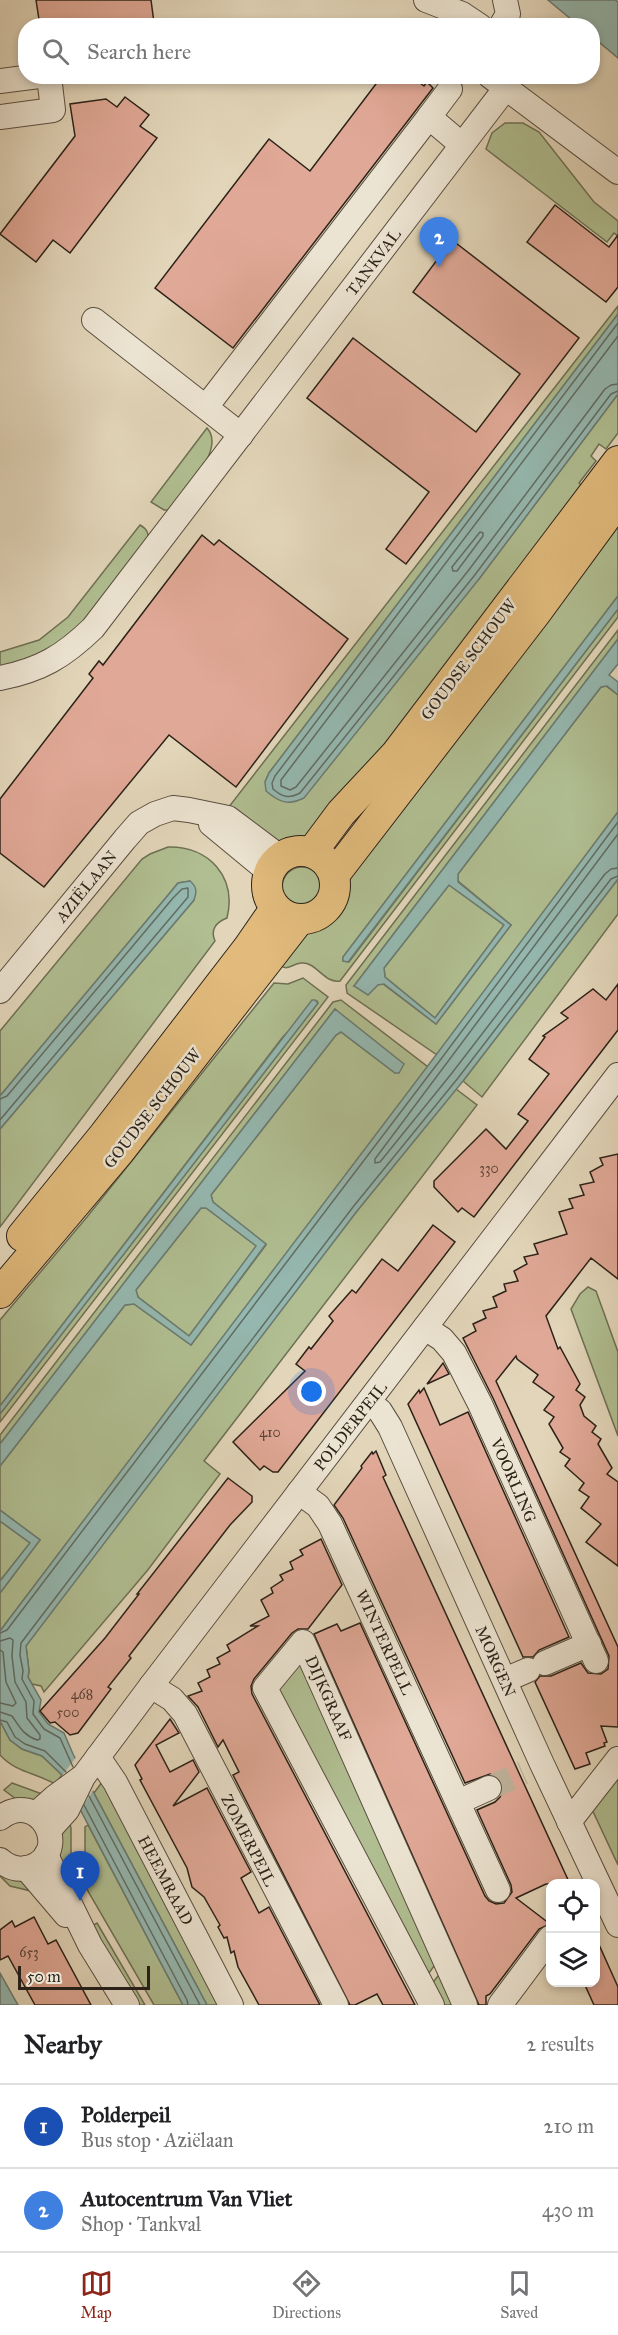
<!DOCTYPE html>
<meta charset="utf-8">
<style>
:root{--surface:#fff;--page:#f2f2f2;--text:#202124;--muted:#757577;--line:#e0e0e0;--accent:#8f2418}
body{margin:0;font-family:"IM FELL Great Primer",serif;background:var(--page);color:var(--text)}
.controls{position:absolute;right:18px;bottom:18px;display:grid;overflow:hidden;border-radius:12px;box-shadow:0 3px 9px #0003}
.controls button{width:54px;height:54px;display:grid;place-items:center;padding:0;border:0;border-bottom:2px solid var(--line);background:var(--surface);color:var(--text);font:30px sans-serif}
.scale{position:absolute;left:18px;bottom:15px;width:132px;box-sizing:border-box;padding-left:6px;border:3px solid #2c2218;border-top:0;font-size:16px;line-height:21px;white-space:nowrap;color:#2c2218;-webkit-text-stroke:4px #ece4d2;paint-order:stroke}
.you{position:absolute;left:312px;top:1392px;width:21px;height:21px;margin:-15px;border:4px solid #fff;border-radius:50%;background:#1a73e8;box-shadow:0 0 0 9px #1a73e833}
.badge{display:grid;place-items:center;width:39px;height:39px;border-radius:50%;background:var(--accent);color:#fff;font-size:20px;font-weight:700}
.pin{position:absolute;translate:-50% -50px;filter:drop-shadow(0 2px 3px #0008)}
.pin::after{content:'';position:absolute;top:32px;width:21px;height:18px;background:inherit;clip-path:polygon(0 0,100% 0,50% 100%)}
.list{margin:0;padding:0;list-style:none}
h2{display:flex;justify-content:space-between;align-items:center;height:78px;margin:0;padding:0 24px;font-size:26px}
h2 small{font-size:20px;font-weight:400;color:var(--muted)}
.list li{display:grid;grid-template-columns:39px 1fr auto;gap:18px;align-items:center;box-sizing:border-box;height:84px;padding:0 24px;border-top:2px solid var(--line)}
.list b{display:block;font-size:22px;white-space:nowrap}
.list p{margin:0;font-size:20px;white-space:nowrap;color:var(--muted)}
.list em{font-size:20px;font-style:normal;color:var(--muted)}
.icon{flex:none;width:33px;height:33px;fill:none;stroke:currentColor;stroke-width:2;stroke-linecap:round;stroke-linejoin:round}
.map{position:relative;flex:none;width:618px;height:2005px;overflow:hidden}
.search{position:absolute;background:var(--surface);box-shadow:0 3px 9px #0003;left:18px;right:18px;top:18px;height:66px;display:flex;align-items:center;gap:15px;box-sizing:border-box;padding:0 21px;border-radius:24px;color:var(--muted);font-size:22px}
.sheet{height:246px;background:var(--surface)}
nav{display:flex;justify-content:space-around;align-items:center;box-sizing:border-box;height:84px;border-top:2px solid var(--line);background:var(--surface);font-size:16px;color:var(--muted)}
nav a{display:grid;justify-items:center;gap:3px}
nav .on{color:var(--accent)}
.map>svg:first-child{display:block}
</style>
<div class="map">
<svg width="618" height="2005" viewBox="0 0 618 2005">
<rect width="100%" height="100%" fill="#e2d5b9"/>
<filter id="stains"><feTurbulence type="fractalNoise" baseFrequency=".00333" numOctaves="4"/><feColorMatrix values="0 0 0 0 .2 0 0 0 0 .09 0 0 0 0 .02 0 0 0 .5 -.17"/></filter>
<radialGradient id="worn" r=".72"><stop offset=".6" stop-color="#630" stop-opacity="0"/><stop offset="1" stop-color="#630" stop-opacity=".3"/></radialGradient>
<g fill="#b0be91" stroke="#6e7054" stroke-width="1.5">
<polygon points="505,123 523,123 539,132 594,202 618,221 618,236 614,233 607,242 486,149 492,133"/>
<polygon points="618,306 618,314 269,773 265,782 479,579 618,394 618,433 606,449 599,444 591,456 596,461 579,483 589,492 320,830 307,839 296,840 292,844 281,843 228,808"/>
<path d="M207,428C227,450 182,493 168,510H164L151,502Z"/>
<path d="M618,511V596L343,957V961L349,962L618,609V617L340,981C324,984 316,961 301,963C288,965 289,973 275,962L309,928L330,918L340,904L344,893L348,890L350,874Z"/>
<path d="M140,525C147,529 149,533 148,541L82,627L48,653L0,669V652L39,640L68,617Z"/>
<polygon points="618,630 618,639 354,986 383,984 436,1024 511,925 458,881 458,874 601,687 606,686 618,695 618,812 437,1055 347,993 346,985"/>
<path d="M168,847C209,846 237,877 227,918C216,922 210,930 215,941L0,1227V1129L194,900L190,881L178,883L169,894L0,1096V1031L142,859L150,854Z"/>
<circle cx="302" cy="887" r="20"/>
<polygon points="618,879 618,914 482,1097 463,1081"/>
<polygon points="449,885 504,925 435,1018 385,977 384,968"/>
<polygon points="303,978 328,997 0,1422 0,1414 318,1003 317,1001 282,1038 0,1406 0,1320 87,1217 274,983 288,984"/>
<polygon points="341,1000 428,1067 0,1631 0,1593 40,1540 0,1510 0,1466 125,1305 134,1304 191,1345 266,1245 213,1202 211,1195 336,1035 341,1032 395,1073 335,1009 0,1444 0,1435 333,1002"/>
<polygon points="456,1089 477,1105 204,1461 220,1474 147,1571 44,1692 41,1686 32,1684 28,1677 29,1671 26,1646 35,1632 357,1211"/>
<polygon points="201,1208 206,1208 257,1246 189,1336 138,1297 136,1290"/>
<polygon points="588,1287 596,1291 618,1352 618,1436 571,1309 580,1294"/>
<polygon points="0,1521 30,1543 0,1581"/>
<polygon points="303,1658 440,1958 423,1981 274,1696"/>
<path d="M0,1721L10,1740L22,1749L42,1756L62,1775L55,1784C36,1773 15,1772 0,1755Z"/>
<polygon points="618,1768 618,1865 590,1805"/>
<polygon points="102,1782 222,2005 207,2005 94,1793"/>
<polygon points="12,1783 45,1795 38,1803 20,1802 4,1790"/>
<path d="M69,1821L71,1828V1864L61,1870C56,1847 56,1842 69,1821Z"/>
<polygon points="88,1825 183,2005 154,2005 89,1893 84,1883 89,1880 85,1857 85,1827"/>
<polygon points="0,1871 21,1877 31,1891 10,1886 0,1876"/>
<polygon points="97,1923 145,2005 139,2005 92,1926"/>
<polygon points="445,1967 462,2005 435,2005 427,1990"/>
</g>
<g fill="#95b8b0" stroke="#6b7c73" stroke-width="1.5" fill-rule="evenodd">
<polygon points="548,0 615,0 618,2 618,58 593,37 592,26 578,25"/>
<path d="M618,314V394L479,579L304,798C288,806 279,802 266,791L265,782L269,773Z"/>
<polygon points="618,596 618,609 348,962 343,961 343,957"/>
<path d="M618,639V664L609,675L618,682V695L607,686L601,687L458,874V882L511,925L436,1024L384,984L378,985L368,995L354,986ZM449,885L504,925L435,1018L385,977L384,968Z"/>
<polygon points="618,812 618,879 463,1081 357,1211 26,1646 29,1671 28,1677 41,1700 39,1712 48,1724 64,1733 73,1754 207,2005 183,2005 62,1775 42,1756 22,1749 10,1740 0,1721 0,1631 436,1055"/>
<path d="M190,881C197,887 197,892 194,900L0,1129V1096L169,894L178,883Z"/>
<polygon points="312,1000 315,1000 318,1003 0,1414 0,1406"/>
<path d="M335,1009L404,1064L399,1073H395L341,1032L336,1035L211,1195L213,1202L266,1244L191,1345L134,1304L125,1305L0,1466V1444ZM201,1208H206L256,1246L189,1336L138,1297L136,1290Z"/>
<polygon points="0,1510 40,1540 0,1593 0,1581 30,1543 0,1521"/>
<polygon points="0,1973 18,2005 0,2005"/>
</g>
<polygon fill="#e2d5b9" points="77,1756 94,1789 79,1812 61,1777"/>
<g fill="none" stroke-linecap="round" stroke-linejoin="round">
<g stroke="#606d64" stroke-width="1.5">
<path d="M618,323L275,776L272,783L273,789C282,797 289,799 300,793L474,576L611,394L618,391"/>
<polyline points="618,336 281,780 281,786 290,790 296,787 468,571 605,389 611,385 618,384"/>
<polygon points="480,532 483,533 483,536 457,571 453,571 452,567"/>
<polyline points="618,834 375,1159 375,1163 380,1162 452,1073 605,874 611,869 618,868"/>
<polyline points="0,1099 7,1096 173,898 182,889 188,888 188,897 0,1120"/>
<polyline points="0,1633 7,1630 441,1059 618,822"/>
<path d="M0,1641L10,1638L13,1640L12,1656L15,1682L26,1702L27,1718L40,1735V1739L37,1740C23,1735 20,1727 12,1716L0,1712"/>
<polyline points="0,1650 3,1652 6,1682 16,1703 13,1706 0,1703"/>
<polyline points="0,1720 7,1722 15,1737 25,1744 45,1751 66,1772"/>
<polyline points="73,1767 60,1738 44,1729 33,1714 34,1701 22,1679 23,1671 20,1655 21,1643 353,1207 458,1078 611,879 618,876"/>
<polyline points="89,1796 200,2005"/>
<polyline points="84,1805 187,2000 188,2005"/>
</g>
</g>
<g fill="#e0a896" stroke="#2c2218" stroke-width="1.5">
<polygon points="36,0 151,0 154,23 137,26 40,26"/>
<polygon points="382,76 411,76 424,86 427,82 433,88 233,348 155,288 269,139 310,171"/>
<polygon points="125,97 149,115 140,126 157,138 70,253 53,240 36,262 0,234 75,136 70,104 106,99 117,107"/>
<polygon points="555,205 609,247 618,235 618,287 606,302 527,242"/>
<polygon points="452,240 579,338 406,564 386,549 429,492 307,398 353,338 476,432 520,374 413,292"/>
<polygon points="202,535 214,545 219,540 348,639 236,787 169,735 44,887 0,853 0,799 93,678 89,674 99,661 103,665"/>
<polygon points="618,984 618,1030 474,1217 462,1208 458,1212 434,1187 434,1181 486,1129 506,1149 528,1121 518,1114 549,1074 529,1059 545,1037 543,1036 568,1018 561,1013 593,989 606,1000"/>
<polygon points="618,1154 618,1279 591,1258 546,1316 558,1349 560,1347 580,1384 576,1390 585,1397 580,1405 584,1416 596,1426 592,1432 601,1439 598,1444 612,1468 607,1474 618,1482 618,1566 586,1542 601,1524 581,1508 589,1497 579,1490 584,1483 565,1466 570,1459 560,1452 563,1448 549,1424 554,1417 544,1410 554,1397 533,1382 538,1375 517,1359 516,1356 496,1381 618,1647 618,1727 601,1726 607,1742 604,1743 605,1746 586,1753 590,1764 575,1769 535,1682 540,1676 551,1676 581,1663 588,1673 601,1674 608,1669 609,1656 493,1398 463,1338 476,1331 473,1324 486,1318 483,1311 497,1307 493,1297 506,1291 504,1284 518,1281 514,1271 527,1264 524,1257 538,1254 534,1244 567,1234 559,1212 573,1208 569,1199 584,1195 580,1185 594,1182 590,1172 603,1165 600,1158"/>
<polygon points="433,1225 455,1242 278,1472 273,1472 264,1466 260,1470 233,1442 305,1371 296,1364 309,1347 311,1349 333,1321 329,1316 352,1290 356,1293 382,1259 398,1271"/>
<polygon points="443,1363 449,1374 427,1384"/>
<polygon points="424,1388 440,1425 468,1412 569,1637 539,1650 533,1657 523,1657 408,1404 419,1390 420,1393"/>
<polygon points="376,1451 386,1475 383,1477 570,1884 546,1884 516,1898 550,1924 539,1929 490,1994 486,1996 486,2005 479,2005 314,1634 337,1624 341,1631 360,1623 485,1896 489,1901 496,1904 504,1903 512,1892 511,1885 477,1810 495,1802 500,1797 503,1790 502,1783 498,1777 490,1774 465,1783 343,1518 334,1505 362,1468 361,1466 372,1452 373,1454"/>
<polygon points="228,1478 252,1496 252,1502 230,1525 129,1656 131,1658 108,1687 111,1689 78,1733 70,1735 55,1722 50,1723 40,1711 105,1638 139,1594 137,1594"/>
<polygon points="321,1539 342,1585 308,1629 298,1629 292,1633 254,1679 251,1686 252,1694 415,2005 383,2005 377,1994 355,2005 350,2005 233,1775 239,1772 223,1740 218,1747 198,1707 188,1696 202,1691 198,1683 210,1677 207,1670 220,1664 217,1658 230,1651 227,1645 258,1626 250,1626 269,1616 261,1600 273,1593 271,1588 283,1580 280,1575 293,1569 290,1562 303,1555 300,1550"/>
<polygon points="170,1719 179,1733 156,1745 170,1772 193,1760 199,1772 173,1806 207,1788 251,1872 241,1878 259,1913 269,1907 320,2005 259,2005 238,1967 234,1951 231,1953 227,1937 224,1938 218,1927 220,1925 204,1897 192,1887 187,1868 140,1780 142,1779 135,1765"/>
<polygon points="34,1917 48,1944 56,1940 91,2005 35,2005 8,1956 0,1960 0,1930 12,1921 15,1927"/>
<polygon points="596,1938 618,1987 618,2005 594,2005 584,1983 596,1983"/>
</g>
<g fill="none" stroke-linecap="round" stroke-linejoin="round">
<polyline stroke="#beb199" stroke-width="24" stroke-dasharray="24 12" stroke-linecap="butt" points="489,1788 523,1773"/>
<defs>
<g id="minor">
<polyline points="426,0 462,14 480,26"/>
<polyline points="501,26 508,14 505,0"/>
<polyline points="490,76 618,172"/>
<polyline points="0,81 39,76"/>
<polyline points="450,89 429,117 462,145"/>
<polyline points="0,117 53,110 49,76"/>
<polyline points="94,320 241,435"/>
<polyline points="206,407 429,117"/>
<path d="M0,678C41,670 64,656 93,628L505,89"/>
<polyline points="211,824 269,872"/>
<polyline points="0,991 125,839 139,823 155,814 173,808 189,810 228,818 280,857"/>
<polyline points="425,1328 442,1339 454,1353 480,1404 596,1661"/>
<polyline points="369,1402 380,1411 390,1427 542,1764 618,1925"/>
<polyline points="299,1492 318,1506 330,1524 498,1890"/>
<polyline points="545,1663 589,1644"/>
<polyline points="505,1680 528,1670"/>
<polyline points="151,1686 172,1699 185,1714 336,2005"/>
<polyline points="98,1757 115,1782 231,2005"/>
<polyline points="458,1802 489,1788"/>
<polyline points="36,1814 55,1797 81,1778"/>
<path d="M0,1818C39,1788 73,1851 31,1867C19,1871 9,1868 0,1860"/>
<polyline points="569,1822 618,1759"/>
<polyline points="49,1830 67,1810 83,1777 151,1686 618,1075"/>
<polyline points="46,1855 90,1945 127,2005"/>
<polyline points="26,1868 66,1915"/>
<polyline points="432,2005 265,1688 303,1642 465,2005"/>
<polyline points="500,2005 550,1938"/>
</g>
<g id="major">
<circle cx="301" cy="885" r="34"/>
<polyline points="312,852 341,813 396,754 618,461"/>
<polyline points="334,875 535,614 618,501"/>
<polyline points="22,1236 104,1135 248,948 275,909"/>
<polyline points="0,1293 119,1152 299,920"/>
</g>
</defs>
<use href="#minor" stroke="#5a4f40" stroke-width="26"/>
<use href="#major" stroke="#2c2218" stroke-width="32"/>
<use href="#minor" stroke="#ece4d2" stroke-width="24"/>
<use href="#major" stroke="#e1ba7c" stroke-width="30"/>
</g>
<g text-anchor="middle" stroke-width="5" stroke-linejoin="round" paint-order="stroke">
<g font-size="14" fill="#594438">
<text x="489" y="1173">330</text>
<text x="270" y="1437">410</text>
<text x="82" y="1699">468</text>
<text x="68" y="1717">500</text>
<text x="29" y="1957">653</text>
</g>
<g font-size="16" fill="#2c2218" stroke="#ece4d2">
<text transform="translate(373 262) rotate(-53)" y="6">TANKVAL</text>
<text transform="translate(468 659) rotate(-53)" y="6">GOUDSE SCHOUW</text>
<text transform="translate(86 886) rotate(-51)" y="6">AZIËLAAN</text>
<text transform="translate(152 1108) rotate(-52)" y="6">GOUDSE SCHOUW</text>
<text transform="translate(350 1426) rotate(-52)" y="6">POLDERPEIL</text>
<text transform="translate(514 1480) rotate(66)" y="6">VOORLING</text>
<text transform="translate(385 1642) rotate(65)" y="6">WINTERPELL</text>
<text transform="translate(496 1661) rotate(66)" y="6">MORGEN</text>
<text transform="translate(329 1698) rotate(66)" y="6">DIJKGRAAF</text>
<text transform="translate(249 1840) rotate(63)" y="6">ZOMERPEIL</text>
<text transform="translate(166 1880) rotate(62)" y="6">HEEMRAAD</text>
</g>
</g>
<rect width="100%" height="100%" filter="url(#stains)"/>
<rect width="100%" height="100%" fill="url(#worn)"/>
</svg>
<div class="controls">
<button><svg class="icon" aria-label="locate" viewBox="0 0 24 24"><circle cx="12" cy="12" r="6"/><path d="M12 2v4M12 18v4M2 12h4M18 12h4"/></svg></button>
<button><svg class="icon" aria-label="layers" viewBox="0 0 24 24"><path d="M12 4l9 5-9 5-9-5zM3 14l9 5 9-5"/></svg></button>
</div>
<div class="scale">50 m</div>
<div class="you"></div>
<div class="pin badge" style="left:80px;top:1901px;background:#1a4fb4">1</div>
<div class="pin badge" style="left:439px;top:267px;background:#3f7fe0">2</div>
<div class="search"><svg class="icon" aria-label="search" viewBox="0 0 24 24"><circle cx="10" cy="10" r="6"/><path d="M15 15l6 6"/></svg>Search here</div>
</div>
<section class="sheet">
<h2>Nearby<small>2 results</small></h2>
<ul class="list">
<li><span class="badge" style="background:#1a4fb4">1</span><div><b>Polderpeil</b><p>Bus stop · Aziëlaan</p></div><em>210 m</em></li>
<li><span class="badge" style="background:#3f7fe0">2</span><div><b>Autocentrum Van Vliet</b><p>Shop · Tankval</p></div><em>430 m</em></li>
</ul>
</section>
<nav>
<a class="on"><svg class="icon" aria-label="map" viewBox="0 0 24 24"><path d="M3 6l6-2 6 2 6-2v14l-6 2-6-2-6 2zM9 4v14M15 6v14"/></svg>Map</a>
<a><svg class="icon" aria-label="directions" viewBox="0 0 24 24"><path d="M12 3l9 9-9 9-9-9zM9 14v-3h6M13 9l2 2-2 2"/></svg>Directions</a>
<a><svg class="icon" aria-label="saved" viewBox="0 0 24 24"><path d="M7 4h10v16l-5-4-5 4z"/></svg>Saved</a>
</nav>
